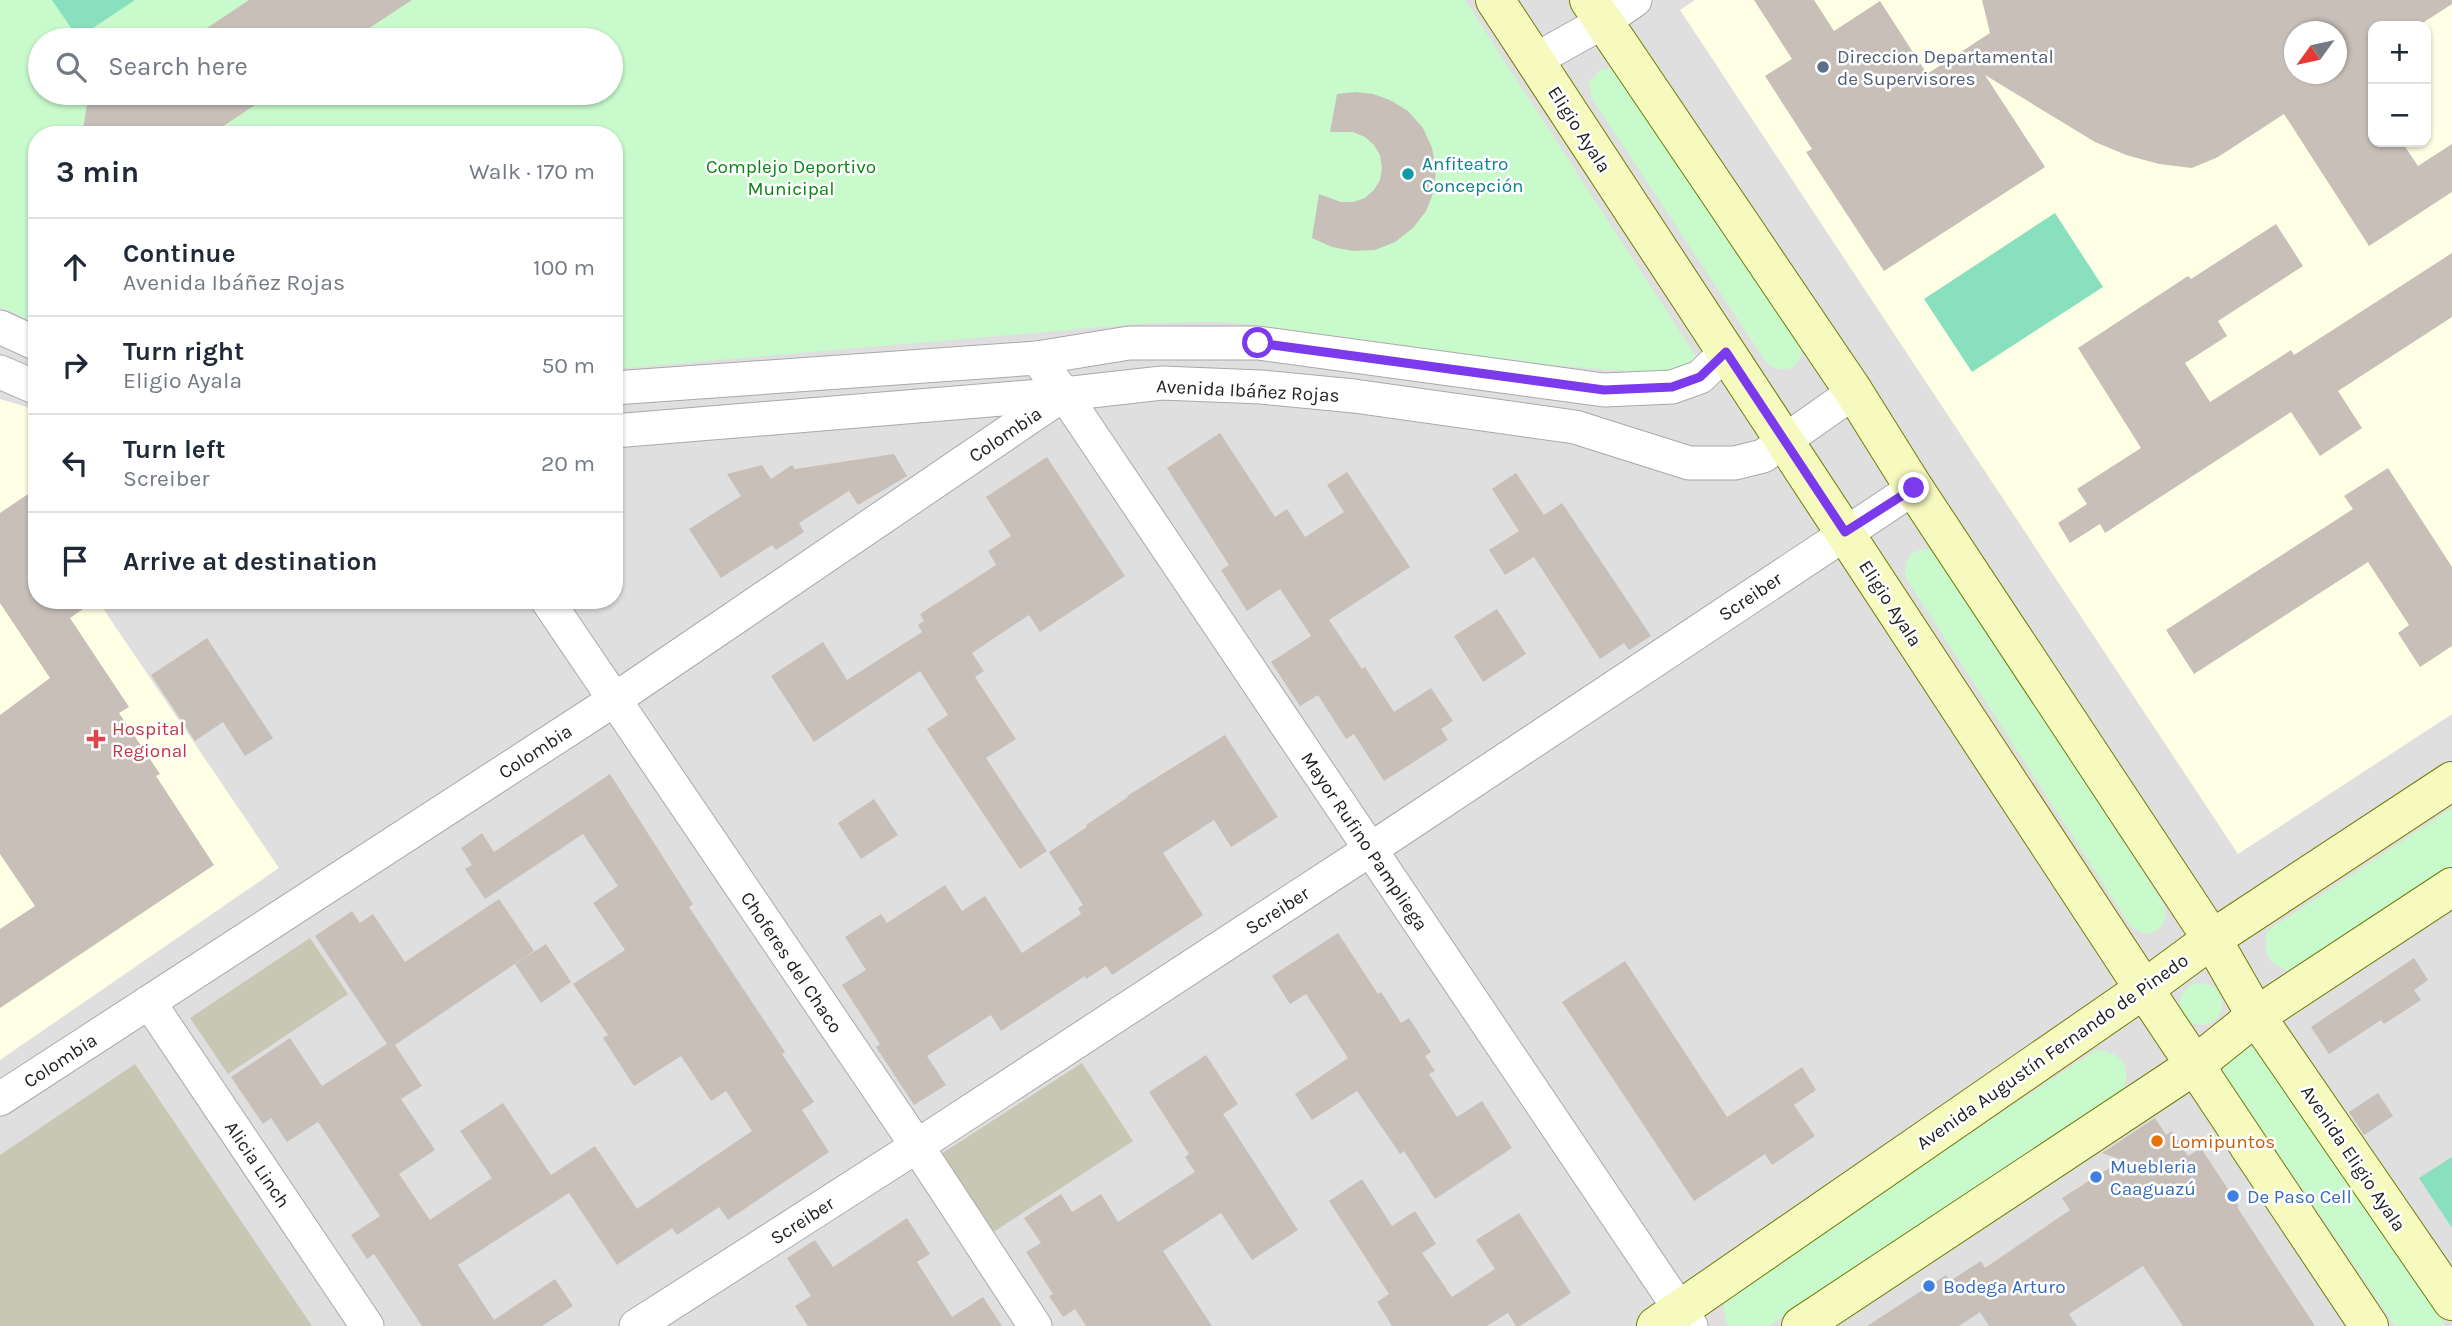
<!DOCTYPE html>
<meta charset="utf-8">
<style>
:root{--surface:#fff;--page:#f2f2f3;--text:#1f2937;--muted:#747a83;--line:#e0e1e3}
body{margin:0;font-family:Karla,sans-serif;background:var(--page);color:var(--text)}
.controls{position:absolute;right:21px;top:21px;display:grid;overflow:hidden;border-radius:14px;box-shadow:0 2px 5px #0004}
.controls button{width:63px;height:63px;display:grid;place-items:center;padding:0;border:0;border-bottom:2px solid var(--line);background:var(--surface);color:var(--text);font:35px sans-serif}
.compass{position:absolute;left:2284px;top:21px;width:63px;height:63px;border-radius:50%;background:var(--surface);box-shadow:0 2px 5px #0004;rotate:237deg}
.stop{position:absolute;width:21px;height:21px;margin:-16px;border:5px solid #7c3aed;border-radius:50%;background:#fff}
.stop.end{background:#7c3aed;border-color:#fff;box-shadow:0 2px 7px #0008}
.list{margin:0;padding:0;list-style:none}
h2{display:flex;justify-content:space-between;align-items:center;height:91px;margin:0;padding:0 28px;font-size:30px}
h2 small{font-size:23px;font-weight:400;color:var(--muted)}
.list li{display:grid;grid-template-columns:46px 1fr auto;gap:21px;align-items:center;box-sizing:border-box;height:98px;padding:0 28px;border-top:2px solid var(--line)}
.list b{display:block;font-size:26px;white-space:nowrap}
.list p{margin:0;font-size:23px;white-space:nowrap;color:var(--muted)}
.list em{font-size:23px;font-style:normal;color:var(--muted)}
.icon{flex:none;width:38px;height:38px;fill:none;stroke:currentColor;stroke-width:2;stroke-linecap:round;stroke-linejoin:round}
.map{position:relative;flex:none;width:2452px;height:1326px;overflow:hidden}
.search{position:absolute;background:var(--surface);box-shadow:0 2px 5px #0004;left:28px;top:28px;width:595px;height:77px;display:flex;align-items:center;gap:18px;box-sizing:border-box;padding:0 24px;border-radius:38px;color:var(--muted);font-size:26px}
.panel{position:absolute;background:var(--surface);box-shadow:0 2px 5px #0004;left:28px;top:126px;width:595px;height:483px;border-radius:28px}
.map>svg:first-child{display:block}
</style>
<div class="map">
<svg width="2452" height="1326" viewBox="0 0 2452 1326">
<rect width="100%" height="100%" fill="#f2efe9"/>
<path fill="#e0dfdf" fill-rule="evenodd" d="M0,0H2452V1326H0ZM2373,26H2426V142H2373ZM2294,32H2336V74H2294ZM40,40H611V93H40ZM37,135H614V600H37Z"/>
<g fill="#ffffe5" fill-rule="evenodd">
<path d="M1695,0H2452V714L2238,854L1680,10ZM2373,26H2426V142H2373ZM2294,32H2336V74H2294Z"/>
<polygon points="0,399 37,410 37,600 112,600 104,610 279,868 0,1060"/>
</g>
<g fill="#c7c7b4">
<polygon points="310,938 348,994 228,1074 190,1018"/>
<polygon points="1082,1063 1133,1141 992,1233 941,1154"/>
<polygon points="135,1064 312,1326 0,1326 0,1155"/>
</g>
<g fill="#c8facc" fill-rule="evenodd">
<path d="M0,0H1465L1695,355L1693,365C1656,391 1303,328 1234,323C1206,320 1177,323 1149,323L614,369V135H37V323L0,307ZM40,40H611V93H40Z"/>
<path d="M1610,68L1618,71L1802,348C1801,370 1781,376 1766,362L1592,99L1589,82L1601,69Z"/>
<path d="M1925,549L1934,552L1940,558L2163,903C2173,928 2149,943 2130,925L1907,580C1902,564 1908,551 1925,549Z"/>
<path d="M2452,808V867L2294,972C2269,966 2263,957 2267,931Z"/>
<circle cx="2201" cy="1004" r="21"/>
<polygon points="2256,1047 2258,1048 2446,1326 2395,1326 2223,1072 2224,1064 2245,1048"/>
<path d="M2096,1050C2122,1053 2131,1064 2124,1090L1769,1326H1729C1723,1316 1724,1308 1725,1296Z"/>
</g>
<g fill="#88e0be">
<polygon points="52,0 135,0 78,38"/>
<polygon points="2055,213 2103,287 1972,372 1924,299"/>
<polygon points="2452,1157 2452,1228 2419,1178"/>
</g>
<g fill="#c7bfb8" fill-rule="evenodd">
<polygon points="249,0 412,0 351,40 189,40"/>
<path d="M1754,0H1814L1834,31L1880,1L1927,74L1990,33L1982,0H2452V4L2418,26H2373V142H2402L2418,166L2452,144V192L2369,246L2284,114L2218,157L2192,168L2159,164L2126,155L2095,142L1985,75L2045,167L1884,271L1806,152L1812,149L1765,76L1792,59ZM2294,32H2336V74H2294Z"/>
<polygon points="1355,92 1373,94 1390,100 1408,111 1423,128 1432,148 1436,169 1434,191 1426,211 1413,228 1395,242 1375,250 1353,251 1332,247 1312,238 1319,194 1341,202 1353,202 1365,198 1374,190 1380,180 1382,168 1380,155 1374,145 1365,137 1353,132 1330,132 1337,94"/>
<polygon points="89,93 273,93 210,135 82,135"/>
<polygon points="2276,224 2303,266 2218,321 2227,336 2185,363 2210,402 2291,350 2294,355 2452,253 2452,317 2338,391 2362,428 2320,456 2291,412 2105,533 2100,524 2070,543 2058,523 2087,504 2077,489 2141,448 2078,348 2188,276 2191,279"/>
<polygon points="1220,433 1275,517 1287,509 1305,537 1344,512 1327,485 1347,472 1410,567 1329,620 1362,669 1365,667 1394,712 1431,688 1453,721 1441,729 1448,740 1384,781 1354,734 1346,739 1318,695 1300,706 1271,662 1311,636 1280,589 1247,611 1221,570 1229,565 1167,468"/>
<polygon points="894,454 907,476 858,505 849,491 799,523 804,532 776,550 772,545 721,578 689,529 741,496 727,474 762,465 771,479 792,465 795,469"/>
<polygon points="1047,457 1125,576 1040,632 1029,615 972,653 984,671 975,677 1016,739 986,758 1047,851 1020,869 927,729 948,715 920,671 814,742 771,676 823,642 847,680 922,632 918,625 924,621 920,614 996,565 988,551 1011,536 986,497"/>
<polygon points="2388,468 2452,567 2452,646 2420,667 2398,633 2409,625 2368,562 2194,674 2166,630 2353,509 2344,496"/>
<polygon points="1516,473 1544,515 1562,503 1651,636 1629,650 1624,643 1600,659 1534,557 1505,575 1489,550 1519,531 1492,489"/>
<polygon points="37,488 37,600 96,600 70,618 129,707 119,713 160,774 156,776 214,865 0,1008 0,929 35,906 0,854 0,715 50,678 0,603 0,513"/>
<polygon points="1497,609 1526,654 1483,682 1454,636"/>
<polygon points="207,638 273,738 245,756 223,722 195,741 151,675"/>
<polygon points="1225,735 1278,817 1231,847 1214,820 1163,853 1203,915 1112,975 1106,966 1086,979 1085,976 1001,1031 991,1015 927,1056 946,1085 914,1105 876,1047 880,1044 842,985 866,970 845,937 881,914 887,923 945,885 962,911 985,896 1022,953 1081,914 1078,908 1083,905 1049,852 1087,827 1086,825 1128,797 1127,796"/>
<polygon points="610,774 693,904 689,907 785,1052 782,1054 814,1102 802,1110 829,1152 728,1220 719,1207 677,1235 672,1228 617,1265 569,1193 458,1265 494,1320 555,1279 573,1306 542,1326 422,1326 374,1254 367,1259 351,1235 380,1216 318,1122 287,1142 271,1118 263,1124 231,1077 290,1038 322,1086 387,1044 315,936 352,911 360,923 373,914 405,962 499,899 534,951 395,1045 422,1086 401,1099 435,1150 399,1174 430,1220 492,1178 460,1131 503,1103 551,1175 595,1146 637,1209 752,1131 726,1091 711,1101 681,1056 634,1086 603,1038 608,1035 573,984 625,950 593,903 618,886 583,834 485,899 465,869 472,865 461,848 482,833 494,852"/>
<polygon points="874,799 898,835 861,859 838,823"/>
<polygon points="1338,933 1378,994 1381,992 1401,1023 1409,1018 1431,1052 1425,1056 1435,1071 1429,1074 1457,1117 1482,1101 1512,1148 1435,1199 1404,1151 1400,1154 1357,1091 1312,1120 1295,1094 1348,1058 1306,994 1290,1004 1272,976"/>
<polygon points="546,944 571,982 541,1003 515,964"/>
<polygon points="2414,958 2428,980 2414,990 2421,1000 2384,1024 2381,1020 2329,1054 2311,1027"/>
<polygon points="1625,961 1727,1117 1802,1067 1816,1090 1794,1105 1815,1136 1772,1165 1765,1154 1694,1201 1562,1002"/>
<polygon points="1206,1055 1238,1104 1223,1114 1298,1230 1252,1260 1221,1213 1163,1251 1212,1326 1086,1326 1075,1309 1063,1317 1049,1296 1053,1294 1026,1252 1041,1243 1024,1218 1061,1194 1072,1212 1101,1194 1118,1222 1195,1172 1185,1157 1189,1154 1149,1092"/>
<polygon points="2378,1093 2393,1116 2364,1135 2349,1112"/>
<polygon points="2155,1118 2166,1135 2172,1131 2188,1156 2201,1148 2239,1206 2237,1207 2315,1326 2183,1326 2143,1266 2069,1314 2077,1326 1989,1326 1980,1312 1959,1326 1867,1326 1946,1275 1950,1281 1981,1261 1985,1268 2070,1210 2062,1198 2122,1160 2102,1153"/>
<polygon points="1362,1179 1392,1226 1415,1211 1436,1244 1422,1253 1452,1297 1495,1269 1476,1240 1519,1213 1571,1293 1520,1326 1516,1326 1508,1313 1487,1326 1392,1326 1377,1302 1389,1294 1329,1201"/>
<polygon points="907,1218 930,1254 917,1262 952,1317 983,1297 1002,1326 808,1326 795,1306 811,1296 787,1258 815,1240 833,1267"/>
</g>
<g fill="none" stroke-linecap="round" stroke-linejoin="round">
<defs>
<g id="street">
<polyline points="1535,60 1603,22 1635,0"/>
<polyline points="0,327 37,344"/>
<polyline points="1037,358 1064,394 1691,1326"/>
<polyline points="0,372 37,388"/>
<polyline points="614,388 1037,358 1129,343 1258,343 1604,390 1672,387 1700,377 1726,352"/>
<polyline points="614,431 1064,394 1162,383 1261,387 1354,396 1575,427 1689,463 1735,463 1763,456 1854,392"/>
<polyline points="547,600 917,1146 1035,1326"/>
<polyline points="149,1002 367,1326"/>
<polyline points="0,1099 614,700 1064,394"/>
<polyline points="636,1326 917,1146 1371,849 1914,488"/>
</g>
<g id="secondary">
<polyline points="1495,0 2144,989 2369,1326"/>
<polyline points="1589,0 1854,392 1914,488 2212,939 2256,1016 2452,1301"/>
<polyline points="1656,1326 2144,989 2212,939 2452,781"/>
<polyline points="1801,1326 2195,1065 2256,1016 2452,887"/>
</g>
</defs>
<use href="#street" stroke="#a9a9a9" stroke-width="35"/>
<use href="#secondary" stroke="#707d05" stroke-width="40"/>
<use href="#street" stroke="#fff" stroke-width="33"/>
<use href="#secondary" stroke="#f7fabf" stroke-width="38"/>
</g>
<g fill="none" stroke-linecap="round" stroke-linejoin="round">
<polyline stroke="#7c3aed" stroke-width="9" points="1258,343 1604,390 1672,387 1700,377 1726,352 1845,532 1914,488"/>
</g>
<circle fill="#5c6f8a" stroke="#fff" stroke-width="2.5" cx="1823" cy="67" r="7"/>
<circle fill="#0f9aa8" stroke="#fff" stroke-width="2.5" cx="1408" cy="174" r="7"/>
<path fill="#e0444e" stroke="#fff" stroke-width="2.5" d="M92.5 728.5h7v7h7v7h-7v7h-7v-7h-7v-7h7z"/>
<circle fill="#e8710a" stroke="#fff" stroke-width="2.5" cx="2157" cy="1141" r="7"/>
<g fill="#3f7fe0" stroke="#fff" stroke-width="2.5">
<circle cx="2096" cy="1177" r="7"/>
<circle cx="2233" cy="1196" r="7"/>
<circle cx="1929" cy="1286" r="7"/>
</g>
<g text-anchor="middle" stroke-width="5" stroke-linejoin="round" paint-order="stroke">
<g font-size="19" fill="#4e5e75" stroke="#fff" text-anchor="start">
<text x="1837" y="63">Direccion Departamental<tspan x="1837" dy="22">de Supervisores</tspan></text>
</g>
<g font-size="19" fill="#222" stroke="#fff">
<text transform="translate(1580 129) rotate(57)" y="7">Eligio Ayala</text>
<text transform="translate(1248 390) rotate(3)" y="7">Avenida Ibáñez Rojas</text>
<text transform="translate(1005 434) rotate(-34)" y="7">Colombia</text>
<text transform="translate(1750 596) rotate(-34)" y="7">Screiber</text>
<text transform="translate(1891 603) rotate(57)" y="7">Eligio Ayala</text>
<text transform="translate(535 751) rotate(-33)" y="7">Colombia</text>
<text transform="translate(1365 841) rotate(56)" y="7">Mayor Rufino Pampliega</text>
<text transform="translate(1277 910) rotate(-33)" y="7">Screiber</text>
<text transform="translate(792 962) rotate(56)" y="7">Choferes del Chaco</text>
<text transform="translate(2052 1051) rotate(-35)" y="7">Avenida Augustín Fernando de Pinedo</text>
<text transform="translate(60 1060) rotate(-33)" y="7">Colombia</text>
<text transform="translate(2354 1158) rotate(56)" y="7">Avenida Eligio Ayala</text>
<text transform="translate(258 1164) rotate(56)" y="7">Alicia Linch</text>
<text transform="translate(802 1220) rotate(-33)" y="7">Screiber</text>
</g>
<g font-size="19" fill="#0d838f" stroke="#fff" text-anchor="start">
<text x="1422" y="170">Anfiteatro<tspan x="1422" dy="22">Concepción</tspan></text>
</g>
<g font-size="19" fill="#0c8416" stroke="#fff">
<text x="791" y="173">Complejo Deportivo<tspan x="791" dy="22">Municipal</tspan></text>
</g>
<g font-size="19" fill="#be3a42" stroke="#fff" text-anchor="start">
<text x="112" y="735">Hospital<tspan x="112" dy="22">Regional</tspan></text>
</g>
<g font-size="19" fill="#c56008" stroke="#fff" text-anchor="start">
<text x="2171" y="1148">Lomipuntos</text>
</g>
<g font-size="19" fill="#366cbe" stroke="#fff" text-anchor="start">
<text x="2110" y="1173">Muebleria<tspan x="2110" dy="22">Caaguazú</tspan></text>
<text x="2247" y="1203">De Paso Cell</text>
<text x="1943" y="1293">Bodega Arturo</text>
</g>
</g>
</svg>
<div class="controls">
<button>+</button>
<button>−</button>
</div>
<svg class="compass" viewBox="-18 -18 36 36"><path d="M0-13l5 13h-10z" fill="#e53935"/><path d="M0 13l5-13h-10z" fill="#747a83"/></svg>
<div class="stop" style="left:1258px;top:343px"></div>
<div class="stop end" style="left:1914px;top:488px"></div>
<div class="search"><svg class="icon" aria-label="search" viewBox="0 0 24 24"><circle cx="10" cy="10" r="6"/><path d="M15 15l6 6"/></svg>Search here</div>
<section class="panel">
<h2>3 min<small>Walk · 170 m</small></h2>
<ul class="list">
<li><svg class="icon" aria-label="ahead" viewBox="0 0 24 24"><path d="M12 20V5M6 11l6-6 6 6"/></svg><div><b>Continue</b><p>Avenida Ibáñez Rojas</p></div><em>100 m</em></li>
<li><svg class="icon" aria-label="right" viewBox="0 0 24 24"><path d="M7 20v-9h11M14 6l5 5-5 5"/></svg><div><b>Turn right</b><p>Eligio Ayala</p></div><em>50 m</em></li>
<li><svg class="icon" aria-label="left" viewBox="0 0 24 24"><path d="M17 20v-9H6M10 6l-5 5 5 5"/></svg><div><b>Turn left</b><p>Screiber</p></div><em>20 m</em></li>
<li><svg class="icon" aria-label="arrive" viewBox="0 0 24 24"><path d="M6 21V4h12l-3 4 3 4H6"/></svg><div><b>Arrive at destination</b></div></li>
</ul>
</section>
</div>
